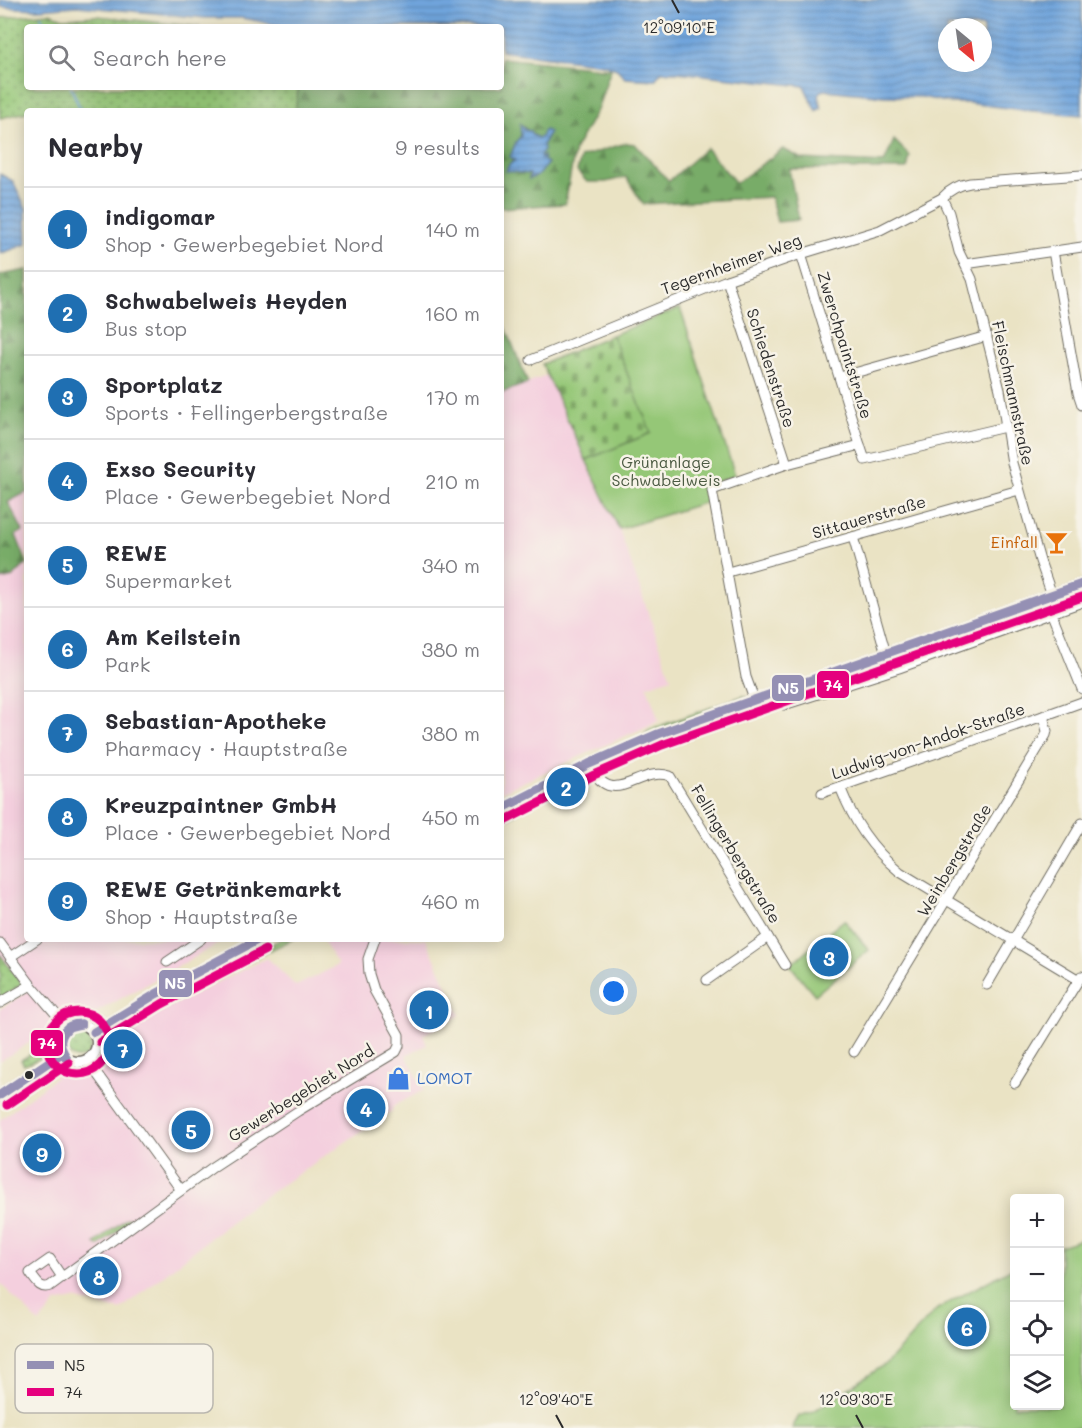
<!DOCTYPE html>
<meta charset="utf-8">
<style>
:root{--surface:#fff;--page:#f2f2f3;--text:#2b2b33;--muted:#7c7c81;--line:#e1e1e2;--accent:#1f6fb2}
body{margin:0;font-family:Mali,sans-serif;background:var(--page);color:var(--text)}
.controls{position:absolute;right:18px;bottom:18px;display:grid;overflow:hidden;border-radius:6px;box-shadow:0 3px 15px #0003}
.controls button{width:54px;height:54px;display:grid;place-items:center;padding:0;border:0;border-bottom:2px solid var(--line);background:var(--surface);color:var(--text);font:30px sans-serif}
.compass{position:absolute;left:938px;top:18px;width:54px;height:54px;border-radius:50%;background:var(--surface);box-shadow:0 3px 15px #0003;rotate:151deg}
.you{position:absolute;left:614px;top:992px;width:21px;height:21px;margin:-15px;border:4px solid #fff;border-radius:50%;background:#1a73e8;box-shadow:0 0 0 9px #1a73e833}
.badge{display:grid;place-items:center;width:39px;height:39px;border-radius:50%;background:var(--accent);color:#fff;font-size:20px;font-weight:700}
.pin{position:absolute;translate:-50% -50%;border:3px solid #fff;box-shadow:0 2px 6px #0006}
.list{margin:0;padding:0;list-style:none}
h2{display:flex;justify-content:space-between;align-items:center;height:78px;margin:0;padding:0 24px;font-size:26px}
h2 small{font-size:20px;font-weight:400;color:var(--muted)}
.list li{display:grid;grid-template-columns:39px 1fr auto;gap:18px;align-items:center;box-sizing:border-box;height:84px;padding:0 24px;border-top:2px solid var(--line)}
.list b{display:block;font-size:22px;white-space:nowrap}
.list p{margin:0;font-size:20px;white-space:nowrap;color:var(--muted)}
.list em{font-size:20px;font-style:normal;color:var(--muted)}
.icon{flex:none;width:33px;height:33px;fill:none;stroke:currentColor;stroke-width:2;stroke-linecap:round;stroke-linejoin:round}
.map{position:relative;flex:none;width:1082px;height:1428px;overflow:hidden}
.search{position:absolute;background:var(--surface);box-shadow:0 3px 15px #0003;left:24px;top:24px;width:480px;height:66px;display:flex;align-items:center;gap:15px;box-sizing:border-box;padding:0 21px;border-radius:6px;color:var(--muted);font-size:22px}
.panel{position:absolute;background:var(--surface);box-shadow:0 3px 15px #0003;left:24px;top:108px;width:480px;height:834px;border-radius:6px}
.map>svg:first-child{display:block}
</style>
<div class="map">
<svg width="1082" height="1428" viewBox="0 0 1082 1428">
<defs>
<pattern id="grass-dots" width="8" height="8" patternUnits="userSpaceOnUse" patternTransform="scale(1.5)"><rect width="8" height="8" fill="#95c777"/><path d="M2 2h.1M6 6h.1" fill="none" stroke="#7aa262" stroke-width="1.8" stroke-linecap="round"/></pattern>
<pattern id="forest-firs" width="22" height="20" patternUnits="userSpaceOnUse" patternTransform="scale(1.5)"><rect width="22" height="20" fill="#78ac68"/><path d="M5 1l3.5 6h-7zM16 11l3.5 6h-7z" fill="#638c56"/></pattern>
<pattern id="cemetery-stones" width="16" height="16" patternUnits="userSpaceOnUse" patternTransform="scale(1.5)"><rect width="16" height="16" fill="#95c777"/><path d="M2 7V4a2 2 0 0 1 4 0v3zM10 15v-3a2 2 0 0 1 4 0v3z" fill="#7aa262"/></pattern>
<pattern id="water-rules" width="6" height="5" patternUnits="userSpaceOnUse" patternTransform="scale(1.5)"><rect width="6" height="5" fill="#70a4dc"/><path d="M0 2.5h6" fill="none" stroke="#5c86b3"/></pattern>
</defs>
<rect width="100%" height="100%" fill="#f7f3e8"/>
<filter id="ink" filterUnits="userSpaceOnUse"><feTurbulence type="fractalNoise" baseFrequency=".0167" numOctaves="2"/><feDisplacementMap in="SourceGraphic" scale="12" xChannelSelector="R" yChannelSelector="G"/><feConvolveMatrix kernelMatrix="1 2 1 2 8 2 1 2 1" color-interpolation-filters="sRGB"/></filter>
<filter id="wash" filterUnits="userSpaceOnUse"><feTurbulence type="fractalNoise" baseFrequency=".008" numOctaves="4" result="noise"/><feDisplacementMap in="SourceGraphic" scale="24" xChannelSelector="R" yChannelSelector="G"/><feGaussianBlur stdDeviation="1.35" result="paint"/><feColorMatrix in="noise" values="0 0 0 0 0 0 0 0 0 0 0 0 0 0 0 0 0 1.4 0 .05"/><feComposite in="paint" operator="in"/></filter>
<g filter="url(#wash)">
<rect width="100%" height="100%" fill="#eae3c4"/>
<g fill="#f4cfde">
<polygon points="547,375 619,529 671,678 647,686 659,721 501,792 501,393"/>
<polygon points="27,492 27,559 16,535 22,532 8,502"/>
<polygon points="27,563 27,939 227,939 95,1013 68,1011 51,1023 47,1032 0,1061 0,1009 27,992 0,954 0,580 13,577"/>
<polygon points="322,939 426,939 460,1015 423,1035 427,1045 406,1055 424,1090 392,1107 393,1110 249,1207 120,1310 74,1299 56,1303 39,1323 0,1283 0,1120 64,1071 89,1063 106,1049 115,1038 184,999 267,958 296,986 338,965"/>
</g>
<g fill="url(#grass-dots)" stroke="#607951" stroke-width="1.5">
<polygon points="50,13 63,18 97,16 200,27 27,27 27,87 299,87 295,111 45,111 37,108 27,108 27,112 0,118 0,18"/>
<polygon points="743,696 747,697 645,735 649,730"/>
<polygon points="554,789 555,791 501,822 501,819"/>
<polygon points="282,939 293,939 173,998 113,1034 110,1032 156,1003"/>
<polygon points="0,954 22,984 0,999"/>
<circle cx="78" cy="1045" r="13"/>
<polygon points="34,1052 43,1052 45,1054 41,1058 24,1065 21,1060"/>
<polygon points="127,1218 132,1220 98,1246 95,1243"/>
</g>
<g fill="url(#forest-firs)" stroke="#526c4a" stroke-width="1.5" fill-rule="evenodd">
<path d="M501,58L611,69L597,110L575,149L565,204L501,208V111H295L299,87H501ZM521,125L538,138L548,136L543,144L540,156L541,160L548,163L537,176L529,178L530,174L506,171L509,165L515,159L510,157L516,142L521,136Z"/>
<polygon points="894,140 910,156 907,169 789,169 799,220 777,222 771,197 643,204 626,177 606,182 587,182 577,171 581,157 626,143 635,144 669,181 706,148 736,183 783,149 802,159 884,163"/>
<polygon points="27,270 27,492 8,502 23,531 16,535 27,563 13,577 0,580 0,275"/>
<polygon points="501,316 528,383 501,393"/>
</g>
<polygon fill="url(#cemetery-stones)" stroke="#607951" stroke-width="1.5" points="612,335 652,433 586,460 542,364"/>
<g fill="#95c777" stroke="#607951" stroke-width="1.5">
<polygon points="680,308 735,475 706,486 707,502 619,529 586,460 651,433 612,335"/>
<polygon points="844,920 869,950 815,995 790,965"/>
<polygon points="1082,1239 1082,1428 792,1428 799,1416 814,1411 886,1364 937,1309 1014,1267 1014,1406 1060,1406 1060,1246"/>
</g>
<g fill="url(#water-rules)" stroke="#4e6884" stroke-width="1.5" fill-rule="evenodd">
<path d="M0,0H1082V115L1032,111L968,103H951L922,97L884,96L826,90L821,91L819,95L821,108L816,111L804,86L677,72H661L655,80L625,78L617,69L603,64L501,51V27H288L241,18H206L77,6L38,9L0,7ZM947,27H983V63H947Z"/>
<polygon points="520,124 525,130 530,131 532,135 538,138 542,136 543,132 545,130 549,132 543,144 544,150 540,156 541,159 543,156 544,161 548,163 537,176 529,179 530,174 506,171 509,165 515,160 510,157 516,142 521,136"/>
<polygon points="0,174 13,181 26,208 27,244 0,254"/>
</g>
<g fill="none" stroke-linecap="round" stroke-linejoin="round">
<g stroke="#70a4dc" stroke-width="2">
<polyline points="41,16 46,27"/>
<polyline points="71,87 81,111"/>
</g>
</g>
</g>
<g filter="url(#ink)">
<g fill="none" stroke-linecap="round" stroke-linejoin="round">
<defs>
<g id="minor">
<polyline points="942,198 949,213 959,252 972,279 1000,390 1012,463 1040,561 1052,595"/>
<polyline points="1053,251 1078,393 1082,405"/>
<polyline points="801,254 860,445"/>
<polyline points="965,264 1082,247"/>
<polyline points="727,280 787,464"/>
<path d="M531,360L727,280L801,254L880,230L942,198C950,189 958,185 970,183L1082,175"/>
<polyline points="840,377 987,336"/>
<polyline points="853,537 886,654"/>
<polyline points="728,572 1019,490"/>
<polyline points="1045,597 1082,689"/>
<polyline points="754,699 746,677 712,490 787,464 860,445 865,460 1005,427"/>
<polyline points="784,705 899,668 1082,602"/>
<path d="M589,764C613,813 637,765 670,776L785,965"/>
<path d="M840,787C854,822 871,848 900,872L1079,980"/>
<polyline points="822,793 1043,716"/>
<polyline points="0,943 31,985 67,1027"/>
<polyline points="10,957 37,939"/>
<polyline points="167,962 201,939"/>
<polyline points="707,980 768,937"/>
<polyline points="987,985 1082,823"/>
<polyline points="0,1003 31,985"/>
<polyline points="854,1052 1046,735 1047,731 1043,716 1082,702"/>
<polyline points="87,1060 181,1190"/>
<polyline points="1015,1083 1081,976"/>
<path d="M62,1277L50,1259L30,1273C36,1281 40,1290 50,1286L213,1167L298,1111L396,1052L399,1046V1035L374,990L369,974L368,959L375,939"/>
</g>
<g id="major">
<polyline points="501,809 589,764 658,734 1082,584"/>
<circle cx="78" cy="1043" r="19"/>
<polyline points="94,1032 156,994 259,939"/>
<polyline points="0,1095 62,1053"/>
</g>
</defs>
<use href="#minor" stroke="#6e6b61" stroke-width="11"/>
<use href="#major" stroke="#6e6b61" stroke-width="13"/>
<use href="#minor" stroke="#fff" stroke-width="9"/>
<use href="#major" stroke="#fff" stroke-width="10"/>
<defs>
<g id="bus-1">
<polyline points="501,809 589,764 658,734 1082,584"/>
<polyline points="94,1032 156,994 259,939"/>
<path d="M66,1057L60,1049C60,1034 64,1024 81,1024"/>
<path d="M66,1057C59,1046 58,1037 69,1027L81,1024"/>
<polyline points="0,1095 62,1053"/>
</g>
<g id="bus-2">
<polyline points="506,820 594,775 662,745 1082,597"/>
<circle cx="78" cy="1043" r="31"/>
<polyline points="100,1042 162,1004 265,950"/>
<polyline points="7,1105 69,1063"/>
</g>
</defs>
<use href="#bus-1" stroke="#f7f3e8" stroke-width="14"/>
<use href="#bus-2" stroke="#f7f3e8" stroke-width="14"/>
<use href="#bus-1" stroke="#9590b4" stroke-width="9"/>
<use href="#bus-2" stroke="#e5007d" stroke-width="9"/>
</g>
</g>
<path fill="none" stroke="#2b2b2b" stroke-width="2" d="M672,0L679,13M556,1415L563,1428M856,1415L863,1428"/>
<defs>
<symbol id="bar-bare" viewBox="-9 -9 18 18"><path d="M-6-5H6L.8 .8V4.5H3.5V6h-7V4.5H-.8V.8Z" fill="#e8710a" stroke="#f7f3e8" stroke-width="2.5" paint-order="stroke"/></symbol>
<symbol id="shop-bare" viewBox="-9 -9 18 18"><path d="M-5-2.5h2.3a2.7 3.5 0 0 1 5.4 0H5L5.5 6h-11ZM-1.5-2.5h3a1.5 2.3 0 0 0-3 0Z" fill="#3f7fe0" stroke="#f7f3e8" stroke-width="2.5" paint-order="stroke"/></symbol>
</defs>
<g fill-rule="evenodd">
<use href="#bar-bare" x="1040" y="526" width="33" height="33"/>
<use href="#shop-bare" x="382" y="1062" width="33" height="33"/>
</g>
<circle fill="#2b2b2b" stroke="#f7f3e8" stroke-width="2" cx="29" cy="1075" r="5"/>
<g text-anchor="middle" stroke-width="5" stroke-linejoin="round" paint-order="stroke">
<g font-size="16" fill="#2b2b2b" stroke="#f7f3e8">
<text transform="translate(731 264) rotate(-20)" y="6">Tegernheimer Weg</text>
<text transform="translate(845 345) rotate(73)" y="6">Zwerchpaintstraße</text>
<text transform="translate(771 368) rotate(72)" y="6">Schiedenstraße</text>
<text transform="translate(1013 393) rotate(78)" y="6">Fleischmannstraße</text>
<text transform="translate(869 517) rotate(-16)" y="6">Sittauerstraße</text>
<text transform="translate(928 741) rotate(-19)" y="6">Ludwig-von-Andok-Straße</text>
<text transform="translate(736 854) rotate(59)" y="6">Fellingerbergstraße</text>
<text transform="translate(954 860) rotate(-59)" y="6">Weinbergstraße</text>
<text transform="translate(301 1093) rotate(-32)" y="6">Gewerbegebiet Nord</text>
</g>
<g font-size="16" fill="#4b5a42" stroke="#f7f3e8">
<text x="666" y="468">Grünanlage<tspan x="666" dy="18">Schwabelweis</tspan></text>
</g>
<g font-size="16" fill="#c56008" stroke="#f7f3e8" text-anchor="end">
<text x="1038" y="548">Einfall</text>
</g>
<g font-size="16" fill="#366cbe" stroke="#f7f3e8" text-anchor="start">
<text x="417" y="1084">LOMOT</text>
</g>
</g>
<rect x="15" y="1344" width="198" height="69" rx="9" fill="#f7f3e8" stroke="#bab7af" stroke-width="1.5"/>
<rect x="27" y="1361" width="27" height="8" fill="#9590b4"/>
<rect x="27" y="1388" width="27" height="8" fill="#e5007d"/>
<g font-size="16" fill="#2b2b2b">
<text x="64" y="1371">N5</text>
<text x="64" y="1398">74</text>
</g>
<g font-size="15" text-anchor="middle" fill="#2b2b2b" stroke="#f7f3e8" stroke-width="5" stroke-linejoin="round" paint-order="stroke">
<text x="679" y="33">12°09'10"E</text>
<text x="556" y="1405">12°09'40"E</text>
<text x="856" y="1405">12°09'30"E</text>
</g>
<g stroke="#f7f3e8" stroke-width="2">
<rect x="816" y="670" width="34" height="29" rx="6" fill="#e5007d"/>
<rect x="771" y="674" width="34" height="28" rx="6" fill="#9590b4"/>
<rect x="158" y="969" width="35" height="29" rx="6" fill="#9590b4"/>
<rect x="30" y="1029" width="34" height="28" rx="6" fill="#e5007d"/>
</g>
<g font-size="16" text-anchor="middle" font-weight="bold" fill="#fff">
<text x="833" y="691">74</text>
<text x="788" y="694">N5</text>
<text x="175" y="989">N5</text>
<text x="47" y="1049">74</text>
</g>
</svg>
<div class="controls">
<button>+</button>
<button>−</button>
<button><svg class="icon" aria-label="locate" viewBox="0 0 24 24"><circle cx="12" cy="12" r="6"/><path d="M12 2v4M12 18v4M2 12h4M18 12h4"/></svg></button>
<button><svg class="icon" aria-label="layers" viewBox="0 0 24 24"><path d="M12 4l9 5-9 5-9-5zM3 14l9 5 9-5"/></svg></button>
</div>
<svg class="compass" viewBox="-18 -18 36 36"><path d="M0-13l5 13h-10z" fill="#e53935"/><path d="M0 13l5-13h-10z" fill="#7c7c81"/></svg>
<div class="you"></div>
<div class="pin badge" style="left:429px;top:1010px">1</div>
<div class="pin badge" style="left:566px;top:787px">2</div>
<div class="pin badge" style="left:829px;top:957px">3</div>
<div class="pin badge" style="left:366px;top:1108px">4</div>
<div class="pin badge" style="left:191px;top:1130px">5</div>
<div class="pin badge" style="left:967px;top:1327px">6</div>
<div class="pin badge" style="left:123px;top:1049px">7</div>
<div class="pin badge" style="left:99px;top:1276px">8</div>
<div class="pin badge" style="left:42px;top:1153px">9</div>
<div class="search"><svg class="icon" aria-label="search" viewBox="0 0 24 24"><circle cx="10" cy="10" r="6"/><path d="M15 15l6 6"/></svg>Search here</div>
<section class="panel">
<h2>Nearby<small>9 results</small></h2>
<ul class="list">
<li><span class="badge">1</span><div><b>indigomar</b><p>Shop · Gewerbegebiet Nord</p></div><em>140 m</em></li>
<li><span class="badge">2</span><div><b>Schwabelweis Heyden</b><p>Bus stop</p></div><em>160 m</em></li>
<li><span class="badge">3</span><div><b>Sportplatz</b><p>Sports · Fellingerbergstraße</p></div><em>170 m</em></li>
<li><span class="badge">4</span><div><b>Exso Security</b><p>Place · Gewerbegebiet Nord</p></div><em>210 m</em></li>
<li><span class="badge">5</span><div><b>REWE</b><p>Supermarket</p></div><em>340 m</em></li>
<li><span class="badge">6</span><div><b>Am Keilstein</b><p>Park</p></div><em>380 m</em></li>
<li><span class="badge">7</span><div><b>Sebastian-Apotheke</b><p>Pharmacy · Hauptstraße</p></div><em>380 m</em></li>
<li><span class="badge">8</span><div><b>Kreuzpaintner GmbH</b><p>Place · Gewerbegebiet Nord</p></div><em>450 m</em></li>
<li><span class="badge">9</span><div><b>REWE Getränkemarkt</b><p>Shop · Hauptstraße</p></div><em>460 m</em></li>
</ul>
</section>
</div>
